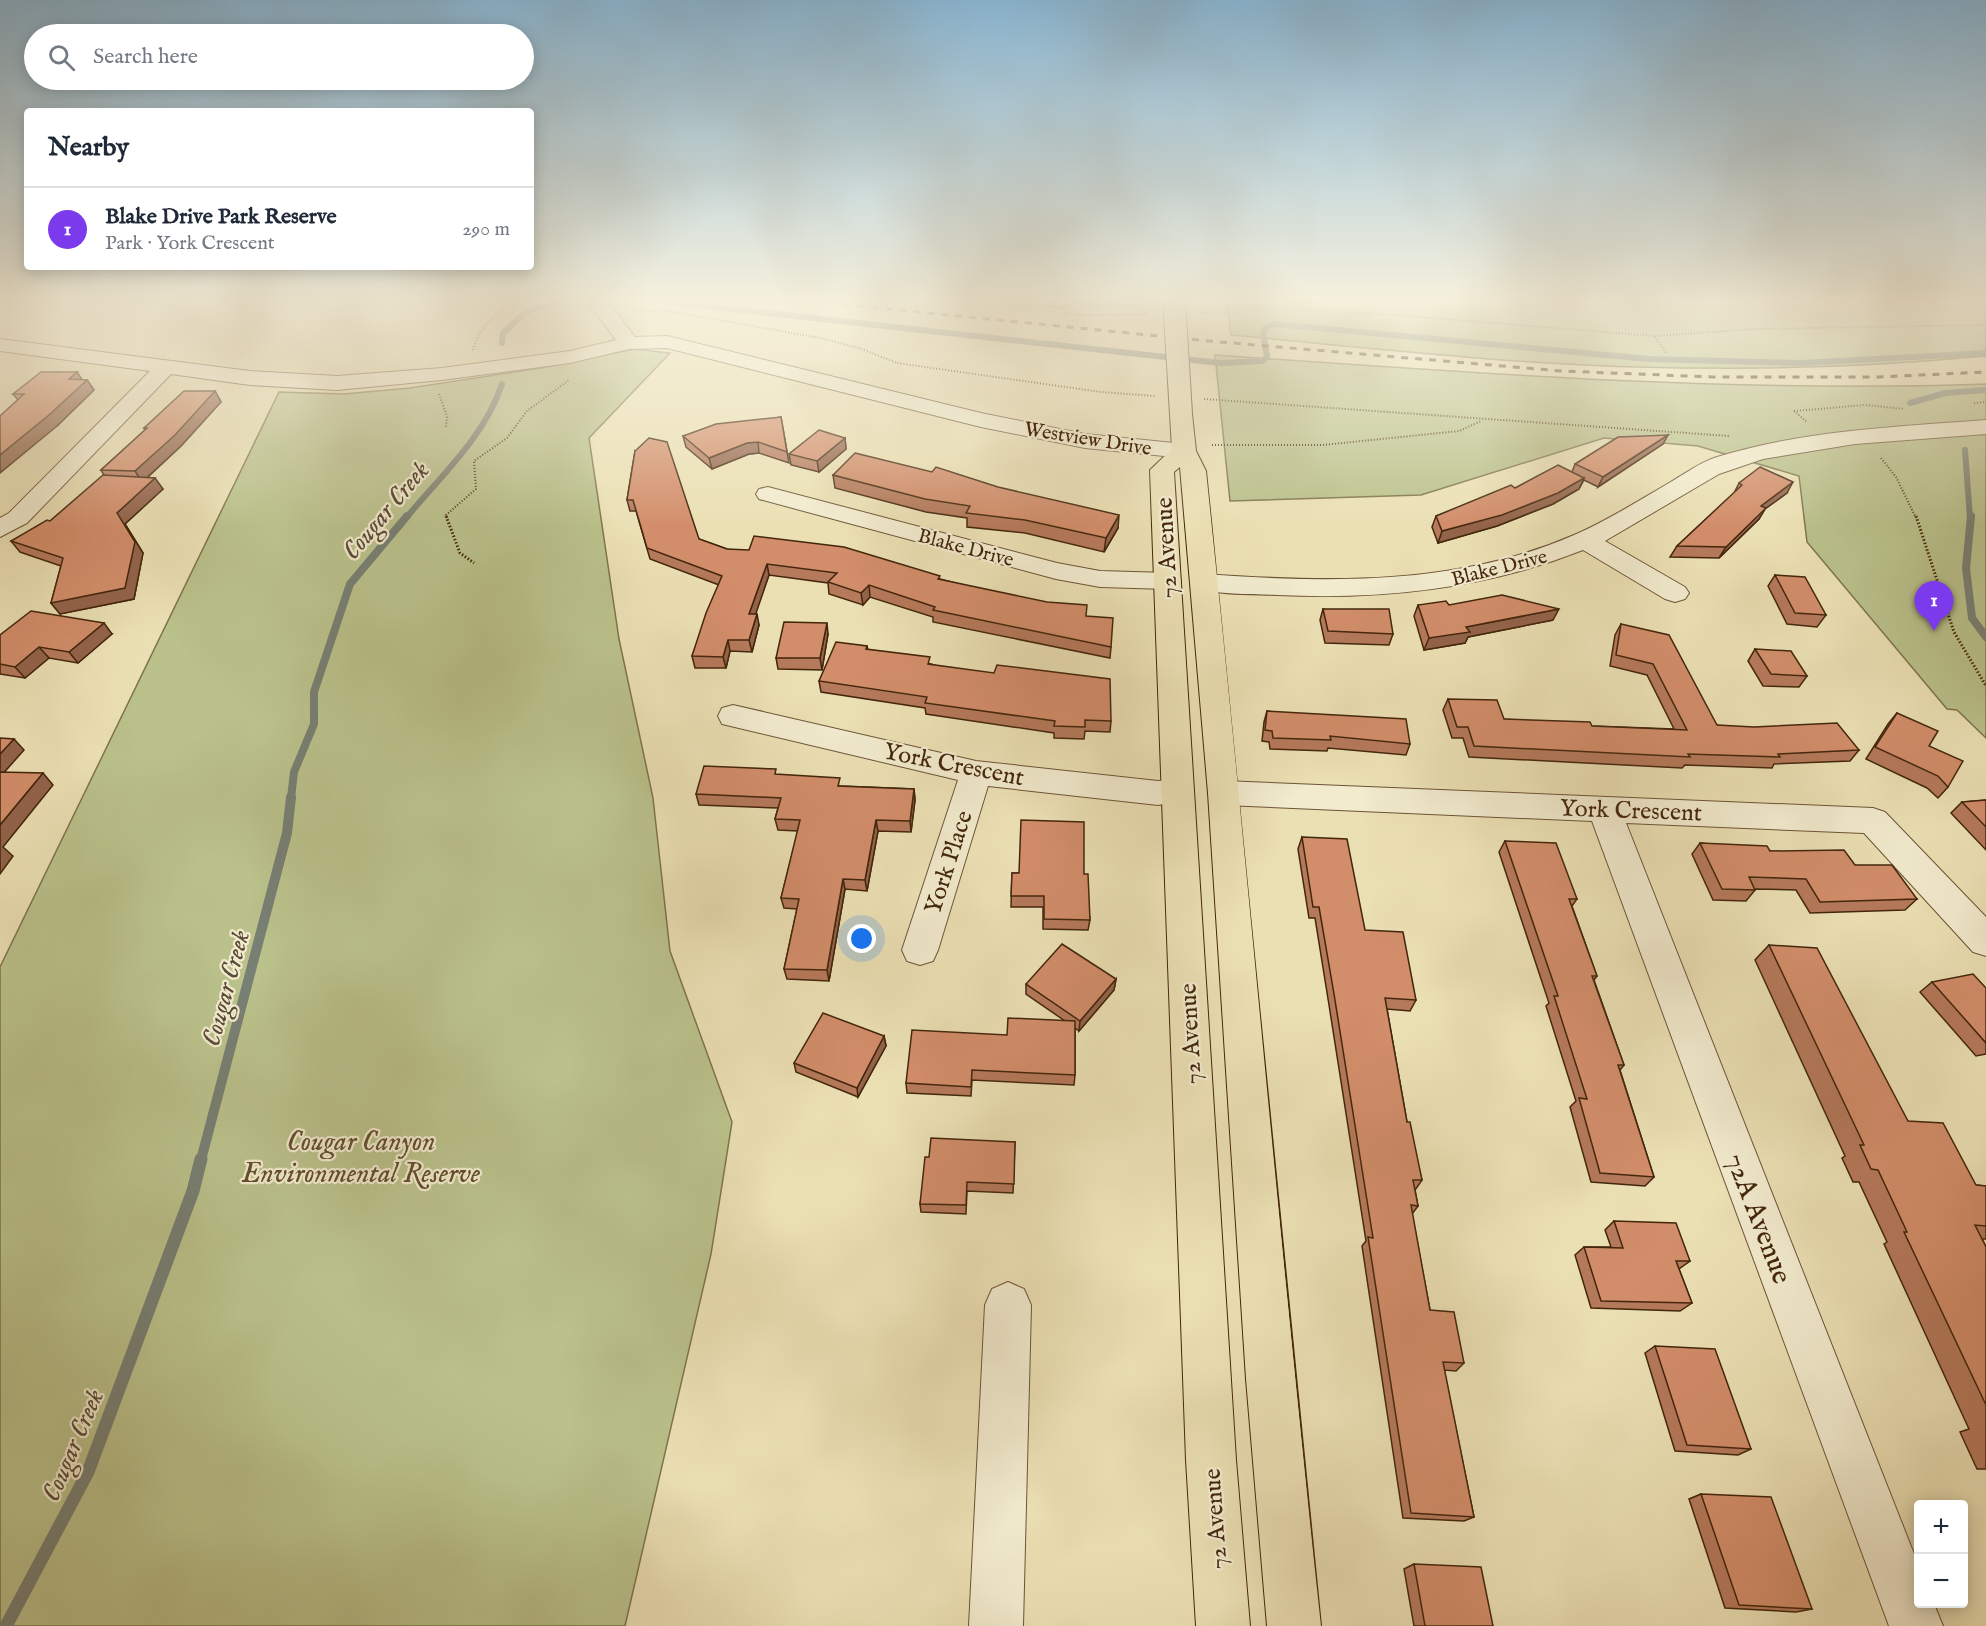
<!DOCTYPE html>
<meta charset="utf-8">
<style>
:root{--surface:#fff;--page:#f6f6f7;--text:#1f2937;--muted:#747a83;--line:#e0e1e3;--accent:#7c3aed}
body{margin:0;font-family:"IM FELL English",serif;background:var(--page);color:var(--text)}
.controls{position:absolute;right:18px;bottom:18px;display:grid;overflow:hidden;border-radius:6px;box-shadow:0 3px 15px #0003}
.controls button{width:54px;height:54px;display:grid;place-items:center;padding:0;border:0;border-bottom:2px solid var(--line);background:var(--surface);color:var(--text);font:30px sans-serif}
.you{position:absolute;left:862px;top:939px;width:21px;height:21px;margin:-15px;border:4px solid #fff;border-radius:50%;background:#1a73e8;box-shadow:0 0 0 9px #1a73e833}
.badge{display:grid;place-items:center;width:39px;height:39px;border-radius:50%;background:var(--accent);color:#fff;font-size:20px;font-weight:700}
.pin{position:absolute;translate:-50% -50px;filter:drop-shadow(0 2px 3px #0008)}
.pin::after{content:'';position:absolute;top:32px;width:21px;height:18px;background:inherit;clip-path:polygon(0 0,100% 0,50% 100%)}
.list{margin:0;padding:0;list-style:none}
h2{display:flex;justify-content:space-between;align-items:center;height:78px;margin:0;padding:0 24px;font-size:26px}
h2 small{font-size:20px;font-weight:400;color:var(--muted)}
.list li{display:grid;grid-template-columns:39px 1fr auto;gap:18px;align-items:center;box-sizing:border-box;height:84px;padding:0 24px;border-top:2px solid var(--line)}
.list b{display:block;font-size:22px;white-space:nowrap}
.list p{margin:0;font-size:20px;white-space:nowrap;color:var(--muted)}
.list em{font-size:20px;font-style:normal;color:var(--muted)}
.icon{flex:none;width:33px;height:33px;fill:none;stroke:currentColor;stroke-width:2;stroke-linecap:round;stroke-linejoin:round}
.map{position:relative;flex:none;width:1986px;height:1626px;overflow:hidden}
.search{position:absolute;background:var(--surface);box-shadow:0 3px 15px #0003;left:24px;top:24px;width:510px;height:66px;display:flex;align-items:center;gap:15px;box-sizing:border-box;padding:0 21px;border-radius:33px;color:var(--muted);font-size:22px}
.panel{position:absolute;background:var(--surface);box-shadow:0 3px 15px #0003;left:24px;top:108px;width:510px;height:162px;border-radius:6px}
.map>svg:first-child{display:block}
</style>
<div class="map">
<svg width="1986" height="1626" viewBox="0 0 1986 1626">
<rect width="100%" height="100%" fill="#ebe0b4"/>
<filter id="stains"><feTurbulence type="fractalNoise" baseFrequency=".00333" numOctaves="4"/><feColorMatrix values="0 0 0 0 .2 0 0 0 0 .09 0 0 0 0 .02 0 0 0 .5 -.17"/></filter>
<radialGradient id="worn" r=".72"><stop offset=".6" stop-color="#630" stop-opacity="0"/><stop offset="1" stop-color="#630" stop-opacity=".3"/></radialGradient>
<g fill="#bac18b" stroke="#7e744c" stroke-width="1.5">
<polygon points="963,299 1124,299 1124,307 1070,303 1067,309"/>
<path d="M1226,299H1986V356C1891,365 1796,369 1701,368C1544,368 1387,350 1231,335Z"/>
<polygon points="634,349 670,353 589,438 619,639 653,798 670,951 732,1122 711,1254 625,1626 0,1626 0,967 279,392 344,394 410,388 541,368"/>
<path d="M1215,355C1472,373 1728,393 1986,384V738L1957,710L1947,709L1807,542L1799,476L1698,446L1604,438L1421,495L1230,501Z"/>
</g>
<g fill="none" stroke-linecap="round" stroke-linejoin="round">
<g stroke="#787f73" stroke-width="6">
<polyline points="641,299 1220,363 1263,361 1267,356 1263,334 1266,327 1276,324 1648,359 1802,363 1986,353"/>
<polyline points="502,343 503,333 526,312 562,299"/>
<polyline points="1910,403 1945,393 1986,390"/>
<polyline points="1965,450 1970,518"/>
<path d="M406,518C441,476 485,436 502,384"/>
</g>
<g stroke="#787f73" stroke-width="8">
<polyline points="1971,516 1966,568 1972,618 1986,637"/>
<polyline points="291,798 294,772 314,724 314,692 350,584 407,516"/>
</g>
<polyline stroke="#787f73" stroke-width="10" points="201,1160 287,833 291,797"/>
<polyline stroke="#787f73" stroke-width="13" points="6,1626 88,1472 193,1191 201,1159"/>
<defs>
<g id="minor">
<polygon points="601,300 608,302 635,337 667,336 981,413 1085,434 1184,444 1192,446 1196,451 1192,456 1184,458 1085,448 981,427 667,348 629,349 570,363 442,380 337,390 250,385 171,374 27,523 0,537 0,518 9,513 150,371 0,351 0,339 250,371 337,376 442,368 570,351 616,340 591,306 594,302"/>
<path d="M1986,420V434L1855,444L1763,459L1719,474L1605,541L1685,587L1689,593L1685,599L1675,602L1665,599L1583,550C1485,589 1382,600 1277,595C1250,594 1221,595 1194,588L1191,582L1194,576L1204,574C1329,583 1457,586 1574,535C1607,521 1638,501 1669,483C1685,474 1700,462 1717,457C1805,430 1895,427 1986,420Z"/>
<polygon points="768,487 1057,563 1100,571 1168,573 1178,575 1181,581 1178,587 1168,589 1100,587 1056,579 759,499 756,494 759,489"/>
<polygon points="733,705 976,761 1158,781 1178,779 1189,782 1194,791 1189,800 1158,805 988,786 938,950 933,961 920,965 907,961 902,950 958,780 722,724 718,716 722,708"/>
<polygon points="1224,781 1873,808 1885,812 1986,917 1986,956 1973,952 1864,833 1626,823 1918,1564 1918,1604 1934,1604 1943,1626 1889,1626 1592,821 1224,805 1213,802 1208,793 1213,784"/>
<polygon points="1008,1282 1024,1289 1031,1305 1023,1626 969,1626 985,1305 992,1289"/>
</g>
<path id="major" d="M1181,407L1189,409L1192,414L1196,451L1206,471C1247,856 1279,1241 1321,1626H1267L1246,1379L1208,793L1180,467L1174,472L1236,1460L1250,1626H1196L1186,1460L1150,470L1172,449L1170,414L1173,409Z"/>
</defs>
<use href="#minor" stroke="#6d5436" stroke-width="2"/>
<use href="#major" stroke="#43260c" stroke-width="2"/>
<g stroke="#43260c" stroke-width="2" stroke-dasharray="1 2" stroke-linecap="butt">
<polyline points="939,299 1081,315 1151,314"/>
<polyline points="1090,299 1133,307 1148,313"/>
<polyline points="1266,299 1271,310"/>
<polyline points="634,310 674,312 820,338 859,348 897,363 1101,392 1155,396"/>
<polyline points="1200,313 1298,310 1381,314 1655,336 1755,329 1986,325"/>
<polyline points="1655,337 1667,354"/>
<path d="M473,350C481,321 504,305 532,299"/>
<polyline points="439,394 447,416 446,427"/>
<polyline points="1204,399 1729,436"/>
<polyline points="1974,403 1986,402"/>
<polyline points="1794,411 1865,405 1904,409"/>
<polyline points="1794,411 1807,422"/>
<polyline points="1212,445 1323,445 1459,431 1481,421"/>
<polyline points="1881,458 1896,477 1916,518"/>
<polyline points="447,518 446,515 476,489 474,461 507,438 527,411 569,380"/>
</g>
<g stroke="#43260c" stroke-width="3" stroke-dasharray="1.5 2" stroke-linecap="butt">
<polyline points="446,516 460,553 474,563"/>
<polyline points="1916,516 1954,632 1986,686"/>
</g>
<use href="#minor" fill="#f2ebce" fill-rule="evenodd"/>
<use href="#major" fill="#ebe0b4" fill-rule="evenodd"/>
<polyline stroke="#43260c" stroke-width="3" stroke-dasharray="7 7" stroke-linecap="butt" points="788,299 1209,341 1561,371 1714,377 1878,377 1986,372"/>
<defs>
<polyline id="major-bridge" points="1174,299 1181,414"/>
</defs>
<use href="#major-bridge" stroke="#43260c" stroke-width="24" stroke-linecap="butt"/>
<use href="#major-bridge" stroke="#ebe0b4" stroke-width="22"/>
</g>
<g fill="#b5795b" stroke="#43260c" stroke-width="1.5">
<polygon points="77,372 82,380 87,380 94,390 57,426 18,400 13,394"/>
<polygon points="215,391 221,402 181,446 147,478 163,489 125,524 143,553 134,599 60,614 51,603 61,566 20,552 11,541 50,521 104,475 101,470 145,430 144,428"/>
<polygon points="781,417 789,463 759,453 749,454 712,469 686,447 683,436"/>
<polygon points="1668,435 1663,444 1598,487 1584,480 1579,489 1553,504 1497,526 1438,543 1432,527 1436,516 1515,488 1572,472 1575,464"/>
<polygon points="845,438 846,449 819,472 791,465 789,454"/>
<polygon points="635,451 699,539 727,549 940,579 1086,616 1111,647 1110,658 933,622 933,617 870,597 863,605 829,594 828,583 769,575 755,614 759,625 752,652 730,651 726,668 695,668 692,656 719,585 650,559 636,511 630,511 627,500"/>
<polygon points="833,475 1118,528 1104,552 1025,533 967,527 967,518 926,512 835,488"/>
<polygon points="1739,483 1787,493 1765,509 1759,519 1719,558 1670,557 1677,546 1734,493"/>
<polygon points="1775,575 1826,615 1817,627 1787,624 1768,586"/>
<polygon points="1418,605 1449,605 1553,620 1468,637 1465,643 1424,650 1414,616"/>
<polygon points="1323,609 1393,634 1389,645 1325,643 1320,620"/>
<polygon points="1621,624 1717,725 1859,750 1850,761 1774,764 1772,768 1685,765 1682,768 1469,757 1463,738 1452,738 1443,710 1448,699 1504,719 1592,726 1674,729 1647,675 1610,666 1615,635"/>
<polygon points="112,634 78,663 49,658 25,678 0,674 0,635"/>
<polygon points="828,634 822,670 778,669 776,658"/>
<polygon points="867,646 868,650 931,664 1111,721 1110,732 1085,731 1084,739 1054,738 1054,733 926,714 925,708 821,692 819,681"/>
<polygon points="1755,649 1807,676 1799,687 1763,686 1748,661"/>
<polygon points="1267,711 1410,744 1406,755 1328,748 1327,751 1270,749 1269,742 1262,741 1264,722"/>
<polygon points="1897,713 1929,746 1948,787 1938,798 1927,788 1866,759 1888,724"/>
<polygon points="777,775 841,786 914,789 915,800 911,832 878,831 867,891 845,889 829,981 787,979 784,969 797,909 784,908 781,898 798,831 778,830 775,819 778,808 699,805 696,794"/>
<polygon points="1986,800 1986,850 1951,813 1962,802"/>
<polygon points="1302,837 1365,930 1416,1000 1410,1011 1387,1009 1407,1122 1422,1180 1415,1190 1418,1206 1412,1214 1430,1310 1464,1363 1456,1371 1444,1370 1474,1517 1464,1521 1403,1518 1362,1246 1366,1241 1329,1005 1315,918 1309,918 1298,849"/>
<polygon points="1505,841 1577,899 1572,906 1597,976 1594,980 1624,1065 1620,1070 1654,1177 1645,1186 1591,1182 1570,1107 1576,1101 1546,1006 1549,1003 1499,852"/>
<polygon points="1700,843 1770,851 1855,865 1917,899 1905,910 1810,913 1796,890 1755,889 1755,890 1746,901 1713,900 1692,854"/>
<polygon points="1012,873 1084,874 1090,920 1088,930 1043,929 1043,907 1011,907"/>
<polygon points="1769,945 1908,1121 1976,1185 1986,1186 1986,1239 1982,1239 1986,1247 1986,1469 1977,1469 1960,1432 1969,1429 1884,1244 1887,1242 1859,1182 1853,1182 1842,1158 1845,1156 1755,960"/>
<polygon points="1116,979 1114,990 1079,1031 1075,1028 1075,1075 1074,1085 972,1080 971,1096 907,1093 906,1083 1007,1035 1065,1021 1026,994 1026,984"/>
<polygon points="1932,982 1986,988 1986,1054 1976,1056 1920,992"/>
<polygon points="884,1036 886,1046 858,1097 796,1072 794,1063"/>
<polygon points="1015,1142 1013,1193 967,1191 966,1214 921,1212 920,1204 929,1157"/>
<polygon points="1614,1221 1690,1261 1679,1269 1692,1303 1680,1311 1591,1308 1575,1255 1584,1247 1611,1247 1605,1230"/>
<polygon points="1655,1346 1751,1449 1738,1455 1675,1451 1645,1353"/>
<polygon points="1701,1494 1812,1609 1796,1612 1725,1608 1689,1499"/>
<polygon points="1414,1564 1493,1626 1414,1626 1404,1569"/>
</g>
<g fill="#93634a" stroke="#43260c" stroke-width="1.5">
<polygon points="77,372 84,383 87,380 94,390 57,426 0,473 0,455 69,379"/>
<polygon points="215,391 221,402 181,446 142,482 135,471"/>
<polygon points="1668,435 1663,444 1598,487 1603,477"/>
<polygon points="845,438 846,449 819,472 817,461"/>
<polygon points="758,442 759,453 749,454 712,469 709,458 747,443"/>
<polygon points="155,478 163,489 125,524 143,553 134,599 60,614 51,603 117,513"/>
<polygon points="1584,478 1579,489 1553,504 1497,526 1438,543 1442,531"/>
<polygon points="1793,482 1787,493 1765,509 1759,519 1719,558 1726,547 1761,506"/>
<polygon points="1119,515 1118,528 1104,552 1106,538"/>
<polygon points="767,564 769,575 752,625 749,614"/>
<polygon points="869,585 870,597 863,605 861,593"/>
<polygon points="1559,609 1553,620 1468,637 1465,643 1424,650 1429,638 1466,627"/>
<polygon points="757,614 759,625 752,652 749,640"/>
<polygon points="104,623 112,634 78,663 69,652"/>
<polygon points="827,623 828,634 822,670 820,658"/>
<polygon points="728,640 730,651 726,668 723,657"/>
<polygon points="39,647 49,658 25,678 15,667"/>
<polygon points="14,739 24,750 0,777 0,754"/>
<polygon points="43,773 53,785 3,847 13,856 0,874 0,825"/>
<polygon points="914,789 915,800 911,832 910,821"/>
<polygon points="876,820 878,831 867,891 865,880"/>
<polygon points="843,879 845,889 829,981 827,970"/>
<polygon points="1116,979 1114,990 1079,1031 1080,1021"/>
<polygon points="884,1036 886,1046 858,1097 857,1088"/>
</g>
<g fill="#d28d6a" stroke="#43260c" stroke-width="1.5">
<polygon points="41,372 77,372 69,379 87,380 49,415 0,455 0,416 24,394 13,394"/>
<polygon points="184,391 215,391 175,435 135,471 101,470 147,428 144,428"/>
<polygon points="781,417 787,452 758,442 747,443 709,458 683,436 716,424"/>
<polygon points="819,430 845,438 817,461 789,454"/>
<polygon points="1668,435 1603,477 1575,464 1618,437"/>
<polygon points="649,438 667,442 699,539 727,549 749,550 754,536 844,547 940,576 938,579 1047,602 1087,605 1086,616 1113,618 1111,647 933,610 935,607 869,585 861,593 828,582 837,573 767,564 749,614 757,614 749,640 728,640 723,657 692,656 706,613 722,576 647,548 633,500 627,500 635,451"/>
<polygon points="855,453 932,472 936,467 998,487 1119,515 1106,538 1025,520 966,513 970,506 925,499 833,475"/>
<polygon points="1558,465 1584,478 1558,493 1502,515 1442,531 1436,516 1511,485 1515,488"/>
<polygon points="1760,467 1793,482 1761,506 1766,508 1726,547 1677,546 1742,485 1739,483"/>
<polygon points="103,475 155,478 117,513 135,542 125,588 51,603 63,558 11,541 47,520 50,521"/>
<polygon points="1775,575 1805,577 1826,615 1795,613"/>
<polygon points="1502,595 1559,609 1466,627 1470,632 1429,638 1418,605 1446,601 1449,605"/>
<polygon points="1323,609 1389,609 1393,634 1328,631"/>
<polygon points="31,611 104,623 69,652 39,647 15,667 0,664 0,635"/>
<polygon points="784,622 827,623 820,658 776,658"/>
<polygon points="1621,624 1669,635 1717,725 1754,727 1837,723 1859,750 1778,754 1780,757 1688,754 1690,757 1474,746 1468,727 1457,727 1448,699 1497,700 1504,719 1590,722 1592,726 1687,730 1653,664 1616,655"/>
<polygon points="836,642 867,646 866,649 930,657 928,664 994,673 997,665 1110,679 1111,721 1085,720 1085,727 1054,726 1055,721 925,703 927,697 819,681"/>
<polygon points="1755,649 1791,651 1807,676 1771,674"/>
<polygon points="1267,711 1406,719 1410,744 1330,736 1331,740 1273,738 1272,731 1265,730"/>
<polygon points="1897,713 1938,731 1929,746 1963,761 1948,787 1938,776 1875,747"/>
<polygon points="0,738 14,739 0,754"/>
<polygon points="704,766 776,769 775,774 840,778 838,786 914,789 910,821 876,820 865,880 843,879 827,970 784,969 799,899 781,898 800,820 775,819 781,798 696,794"/>
<polygon points="0,772 43,773 0,825"/>
<polygon points="1986,800 1986,827 1962,802"/>
<polygon points="1021,820 1084,822 1084,874 1088,874 1090,920 1044,919 1044,896 1011,896 1012,873 1019,873"/>
<polygon points="1302,837 1347,839 1365,930 1403,932 1416,1000 1385,998 1407,1122 1410,1122 1422,1180 1413,1180 1418,1206 1411,1205 1430,1310 1454,1312 1464,1363 1443,1362 1474,1517 1411,1513 1368,1237 1373,1238 1334,994 1319,907 1313,907"/>
<polygon points="1505,841 1556,843 1577,899 1569,899 1597,976 1592,976 1624,1065 1618,1065 1654,1177 1600,1173 1579,1098 1587,1099 1554,996 1558,996"/>
<polygon points="1700,843 1767,846 1770,851 1844,850 1855,865 1892,865 1917,899 1820,902 1806,879 1749,877 1755,890 1722,889"/>
<polygon points="1062,944 1116,979 1080,1021 1026,984"/>
<polygon points="1769,945 1817,948 1908,1121 1943,1123 1976,1185 1986,1186 1986,1226 1975,1225 1986,1247 1986,1405 1904,1232 1907,1232 1878,1170 1871,1169 1860,1145 1864,1145"/>
<polygon points="1973,974 1986,988 1986,1043 1932,982"/>
<polygon points="823,1013 884,1036 857,1088 794,1063"/>
<polygon points="1008,1018 1075,1021 1075,1075 972,1070 971,1087 906,1083 912,1030 1007,1035"/>
<polygon points="931,1138 1015,1142 1014,1184 967,1182 966,1205 920,1204 925,1157 929,1157"/>
<polygon points="1614,1221 1676,1223 1690,1261 1676,1261 1692,1303 1601,1301 1584,1247 1623,1248"/>
<polygon points="1655,1346 1715,1349 1751,1449 1687,1445"/>
<polygon points="1701,1494 1771,1497 1812,1609 1739,1605"/>
<polygon points="1414,1564 1481,1567 1493,1626 1425,1626"/>
</g>
<linearGradient id="sky" x2="0" y2="1"><stop stop-color="#89b7d5"/><stop offset="0.57" stop-color="#f6f1dd"/><stop offset="1" stop-color="#f6f1dd" stop-opacity="0"/></linearGradient>
<rect width="1986" height="527" fill="url(#sky)"/>
<g text-anchor="middle" stroke-width="4.5" stroke-linejoin="round" paint-order="stroke">
<g font-size="20" fill="#43260c" stroke="#f2ebce">
<text transform="translate(1088 438) rotate(9)" y="7">Westview Drive</text>
<text transform="translate(966 547) rotate(15)" y="7">Blake Drive</text>
<text transform="translate(1499 567) rotate(-14)" y="7">Blake Drive</text>
</g>
<g font-size="24" fill="#43260c" stroke="#f2ebce">
<text transform="translate(1166 548) rotate(-93)" y="8">72 Avenue</text>
<text transform="translate(954 764) rotate(11)" y="8">York Crescent</text>
<text transform="translate(1631 810) rotate(2)" y="8">York Crescent</text>
<text transform="translate(948 862) rotate(-72)" y="8">York Place</text>
<text transform="translate(1190 1034) rotate(-93)" y="8">72 Avenue</text>
<text transform="translate(1215 1519) rotate(-94)" y="8">72 Avenue</text>
</g>
<g font-size="26" font-style="italic" fill="#594b37" stroke="#f2ebce">
<text transform="translate(385 510) rotate(-50)" y="9">Cougar Creek</text>
<text transform="translate(225 988) rotate(-75)" y="9">Cougar Creek</text>
<text transform="translate(72 1445) rotate(-67)" y="9">Cougar Creek</text>
</g>
<g font-size="28" font-style="italic" fill="#614d2c" stroke="#f2ebce">
<text x="361" y="1150">Cougar Canyon<tspan x="361" dy="32">Environmental Reserve</tspan></text>
</g>
<g font-size="28" fill="#43260c" stroke="#f2ebce">
<text transform="translate(1760 1218) rotate(69)" y="10">72A Avenue</text>
</g>
</g>
<rect width="100%" height="100%" filter="url(#stains)"/>
<rect width="100%" height="100%" fill="url(#worn)"/>
</svg>
<div class="controls">
<button>+</button>
<button>−</button>
</div>
<div class="you"></div>
<div class="pin badge" style="left:1934px;top:631px">1</div>
<div class="search"><svg class="icon" aria-label="search" viewBox="0 0 24 24"><circle cx="10" cy="10" r="6"/><path d="M15 15l6 6"/></svg>Search here</div>
<section class="panel">
<h2>Nearby<small></small></h2>
<ul class="list">
<li><span class="badge">1</span><div><b>Blake Drive Park Reserve</b><p>Park · York Crescent</p></div><em>290 m</em></li>
</ul>
</section>
</div>
